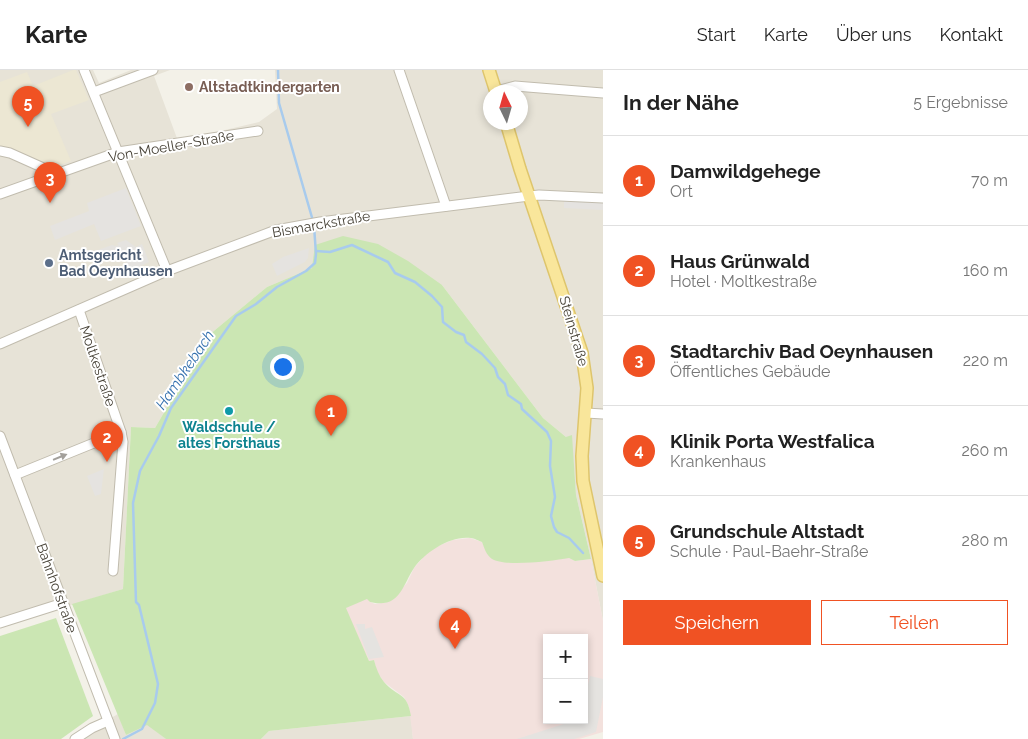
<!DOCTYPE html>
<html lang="de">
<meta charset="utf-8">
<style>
:root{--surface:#fff;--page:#f2f2f2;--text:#222;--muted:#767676;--line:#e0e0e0;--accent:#f05223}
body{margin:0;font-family:Raleway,sans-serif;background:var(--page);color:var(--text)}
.controls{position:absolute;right:15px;bottom:15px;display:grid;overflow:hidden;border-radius:0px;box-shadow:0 2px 8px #0003}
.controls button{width:45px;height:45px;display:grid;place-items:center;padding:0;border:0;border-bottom:1px solid var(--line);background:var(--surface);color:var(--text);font:25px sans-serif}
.compass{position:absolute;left:483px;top:15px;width:45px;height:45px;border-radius:50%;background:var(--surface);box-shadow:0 2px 8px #0003;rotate:355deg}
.you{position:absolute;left:282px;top:296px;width:18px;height:18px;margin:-12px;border:4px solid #fff;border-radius:50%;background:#1a73e8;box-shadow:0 0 0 8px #1a73e833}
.badge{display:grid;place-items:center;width:32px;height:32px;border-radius:50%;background:var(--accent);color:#fff;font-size:16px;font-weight:700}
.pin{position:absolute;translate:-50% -41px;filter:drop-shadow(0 1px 2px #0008)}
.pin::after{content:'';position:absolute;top:26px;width:18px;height:15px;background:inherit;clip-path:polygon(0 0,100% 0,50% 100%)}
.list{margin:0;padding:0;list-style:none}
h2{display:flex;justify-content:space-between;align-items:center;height:65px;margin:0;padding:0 20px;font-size:21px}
h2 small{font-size:16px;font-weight:400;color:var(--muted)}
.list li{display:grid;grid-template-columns:32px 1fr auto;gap:15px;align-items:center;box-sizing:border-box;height:90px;padding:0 20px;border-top:1px solid var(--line)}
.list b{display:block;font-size:19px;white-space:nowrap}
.list p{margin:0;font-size:16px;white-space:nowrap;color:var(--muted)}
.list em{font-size:16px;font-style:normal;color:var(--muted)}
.actions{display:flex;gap:10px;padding:15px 20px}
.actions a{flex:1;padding:11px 0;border:1px solid var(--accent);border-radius:0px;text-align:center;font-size:18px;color:var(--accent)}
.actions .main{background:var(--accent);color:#fff}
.map{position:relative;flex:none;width:603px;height:669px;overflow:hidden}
header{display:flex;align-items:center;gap:30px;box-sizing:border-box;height:70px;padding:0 25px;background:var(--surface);border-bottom:1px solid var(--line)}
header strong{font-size:24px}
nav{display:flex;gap:28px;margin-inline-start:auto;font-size:18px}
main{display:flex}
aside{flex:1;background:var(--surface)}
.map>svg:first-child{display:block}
</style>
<header>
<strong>Karte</strong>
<nav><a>Start</a><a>Karte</a><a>Über uns</a><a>Kontakt</a></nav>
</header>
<main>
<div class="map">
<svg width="603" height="669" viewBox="0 0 603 669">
<rect width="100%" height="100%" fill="#f3f1e8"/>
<g fill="#e7e3d7" fill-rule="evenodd">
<path d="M0,0H93L99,13L131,0H170L154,6L178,71L259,52L277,39L275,0H603V551L591,489L576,425L572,374L566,367L543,348L442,215L312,198L267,217L209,265L155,358L131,357L123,519L0,557ZM490,22H520V52H490Z"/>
<polygon points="118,644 126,665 147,654 166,669 75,669"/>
<polygon points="411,646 413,669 261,669 269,661"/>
</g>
<polygon fill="#ece7d3" points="73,0 76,0 89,30 51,44 71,91 52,98 0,80 0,12 27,2 33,16"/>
<path fill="#f3e1dd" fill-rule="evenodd" d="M470,468L482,472L487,483L569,488L575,491L591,489L603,551V662L579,669H413L409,637L404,627L384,612L377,602L374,590L369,591L345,538L367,528L370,532L375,534L388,532L407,513L414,498L426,484L438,476L453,470ZM547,568H584V650H547Z"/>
<g fill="#cbe6b3">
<path d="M343,166L378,174L408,191L442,215L543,348L566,367L572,365L576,425L591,489L575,491L569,488C552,491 505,497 492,489C486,485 484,477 482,472C479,471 474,468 471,468C451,465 425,482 414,498C402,516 400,539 370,532L367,529L346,538L369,591L374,590C376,598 379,606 384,612C398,628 407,621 411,646L269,661L261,669H166L147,655L126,665L72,534L123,519L131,357L155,358L209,265L267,217L312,198L315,175Z"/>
<polygon points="56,548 93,646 61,669 0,669 0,566"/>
</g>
<g fill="#e5e3e0">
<polygon points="126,118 141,156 101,171 94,154 55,170 50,156 89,141 87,133"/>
<polygon points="564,130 603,132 603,140 564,138"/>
<polygon points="126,170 136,177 142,174 149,192 130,201 121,181 101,187 98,180 112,175 115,176 119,175 117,173"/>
<polygon points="309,178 308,188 305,192 277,206 272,194 283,187"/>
<polygon points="104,399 101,424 95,426 87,406"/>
<polygon points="356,554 365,554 365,559 372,557 384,587 369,589"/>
<polygon points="590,606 603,609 603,627 596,662 574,669 517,669 570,652 571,650 584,650 584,631"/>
</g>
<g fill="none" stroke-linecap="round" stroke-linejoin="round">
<g stroke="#a8cbed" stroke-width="2.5">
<polyline points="278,0 279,33 313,151"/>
<polyline points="316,181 330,182 352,175 388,192 395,203 415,212 432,226 442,237 443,252 456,262 464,265 466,272 482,284 495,298 498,307 505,314 508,325 521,334 522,339 547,362 551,371 550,396 555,427 551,446 554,457 557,462 569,468 583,483"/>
<polyline points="123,669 142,659 155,633 158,614 139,535 136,532 133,433 140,401 159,366 171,338 236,246 256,234 277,217 306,201 315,193 316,184 314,156"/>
</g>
<defs>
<g id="minor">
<polyline points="84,0 167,201"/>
<polyline points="399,0 446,136"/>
<polyline points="496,21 515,16 603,23"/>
<polyline points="94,22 153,0"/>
<polyline points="0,81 10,83 57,104"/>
<polyline points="0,124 118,82 258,61"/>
<polyline points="79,240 121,362 123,372 113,501"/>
<polyline points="0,274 167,201 276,160 320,152 521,127 539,125 603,128"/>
<polyline points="586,343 603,344"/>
<polyline points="0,366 115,669"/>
<polyline points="15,405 121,362"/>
<polyline points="0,553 63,533"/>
<polyline points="75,669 92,658 108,651"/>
</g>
<g id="major">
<polyline points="489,0 496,22"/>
<polyline points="506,52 520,99 582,283 587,318 582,386 583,411 603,506"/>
</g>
</defs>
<use href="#minor" stroke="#c1bcae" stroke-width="11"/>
<use href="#major" stroke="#dec56c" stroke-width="14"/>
<use href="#minor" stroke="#fff" stroke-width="9"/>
<use href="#major" stroke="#f9e69b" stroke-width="11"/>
</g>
<defs><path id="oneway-solid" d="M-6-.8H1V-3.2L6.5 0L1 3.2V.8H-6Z" transform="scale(1.25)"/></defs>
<use fill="#a3a09b" href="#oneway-solid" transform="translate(60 387) rotate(-22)"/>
<circle fill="#8d6e63" stroke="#fff" stroke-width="2" cx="189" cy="17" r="5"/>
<circle fill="#5c6f8a" stroke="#fff" stroke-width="2" cx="49" cy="193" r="5"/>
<circle fill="#0f9aa8" stroke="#fff" stroke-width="2" cx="229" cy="341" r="5"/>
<g text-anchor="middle" stroke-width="4" stroke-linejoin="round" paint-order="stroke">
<g font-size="14" font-weight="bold" fill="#785e54" stroke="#fff" text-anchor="start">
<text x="199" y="22">Altstadtkindergarten</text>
</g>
<g font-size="14" fill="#474237" stroke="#fff">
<text transform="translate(171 76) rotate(-10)" y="5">Von-Moeller-Straße</text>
<text transform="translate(321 154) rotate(-10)" y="5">Bismarckstraße</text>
<text transform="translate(574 261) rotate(74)" y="5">Steinstraße</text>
<text transform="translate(98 296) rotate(71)" y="5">Moltkestraße</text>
<text transform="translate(57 518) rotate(70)" y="5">Bahnhofstraße</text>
</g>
<g font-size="14" font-weight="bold" fill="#4e5e75" stroke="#fff" text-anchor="start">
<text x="59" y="190">Amtsgericht<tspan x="59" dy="16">Bad Oeynhausen</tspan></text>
</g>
<g font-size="14" font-weight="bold" fill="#0d838f" stroke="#fff">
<text x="229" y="362">Waldschule /<tspan x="229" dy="16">altes Forsthaus</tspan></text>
</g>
<g font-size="15" font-style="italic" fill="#3571ae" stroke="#fff">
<text transform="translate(185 300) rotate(-56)" y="5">Hambkebach</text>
</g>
</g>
</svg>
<div class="controls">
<button>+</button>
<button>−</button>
</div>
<svg class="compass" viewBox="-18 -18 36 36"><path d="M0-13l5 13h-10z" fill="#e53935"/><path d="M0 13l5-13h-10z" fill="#767676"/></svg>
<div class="you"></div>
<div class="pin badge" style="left:331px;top:366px">1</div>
<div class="pin badge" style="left:107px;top:392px">2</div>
<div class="pin badge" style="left:50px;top:133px">3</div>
<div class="pin badge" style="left:455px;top:579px">4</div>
<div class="pin badge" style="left:28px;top:57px">5</div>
</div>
<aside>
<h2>In der Nähe<small>5 Ergebnisse</small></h2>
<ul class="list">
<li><span class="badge">1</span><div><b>Damwildgehege</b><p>Ort</p></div><em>70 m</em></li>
<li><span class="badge">2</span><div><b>Haus Grünwald</b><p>Hotel · Moltkestraße</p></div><em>160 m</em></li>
<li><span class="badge">3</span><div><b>Stadtarchiv Bad Oeynhausen</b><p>Öffentliches Gebäude</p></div><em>220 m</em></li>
<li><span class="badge">4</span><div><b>Klinik Porta Westfalica</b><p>Krankenhaus</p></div><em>260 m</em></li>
<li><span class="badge">5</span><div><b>Grundschule Altstadt</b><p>Schule · Paul-Baehr-Straße</p></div><em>280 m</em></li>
</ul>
<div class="actions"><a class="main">Speichern</a><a>Teilen</a></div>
</aside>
</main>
